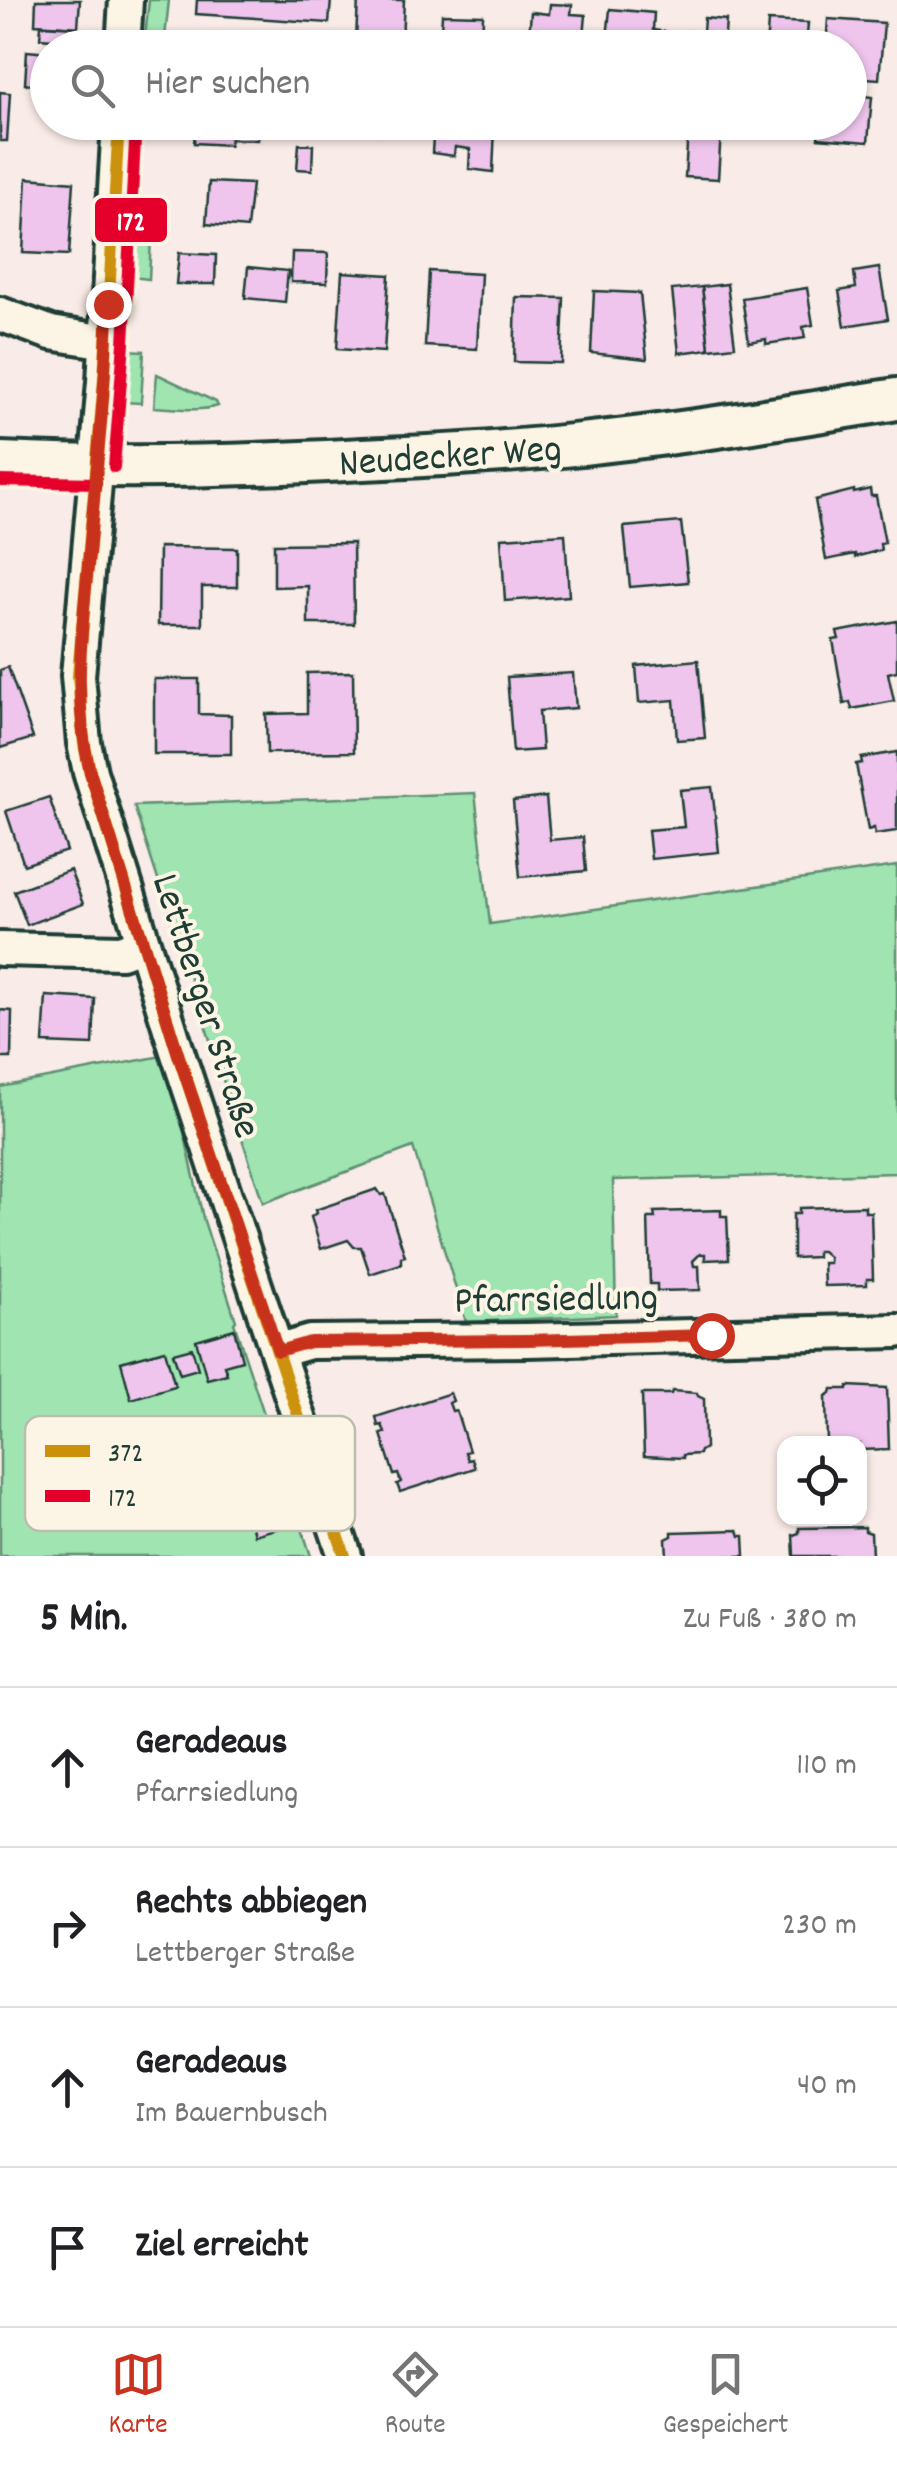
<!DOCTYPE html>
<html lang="de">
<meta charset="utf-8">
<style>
:root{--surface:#fff;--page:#f2f2f2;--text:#202124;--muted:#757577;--line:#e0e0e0;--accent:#c8321e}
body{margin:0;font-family:Dekko,sans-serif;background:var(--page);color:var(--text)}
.controls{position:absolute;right:30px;bottom:30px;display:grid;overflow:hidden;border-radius:20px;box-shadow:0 2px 8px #0004}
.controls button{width:90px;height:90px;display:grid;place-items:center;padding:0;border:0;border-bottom:2px solid var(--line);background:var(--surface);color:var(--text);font:50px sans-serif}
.stop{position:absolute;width:30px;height:30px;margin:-22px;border:8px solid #c8321e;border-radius:50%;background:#fff}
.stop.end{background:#c8321e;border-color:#fff;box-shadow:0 2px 10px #0008}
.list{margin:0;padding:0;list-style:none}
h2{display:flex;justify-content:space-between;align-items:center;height:130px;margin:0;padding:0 40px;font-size:42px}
h2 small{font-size:32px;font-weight:400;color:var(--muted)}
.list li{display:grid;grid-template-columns:65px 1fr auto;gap:30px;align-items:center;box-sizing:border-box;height:160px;padding:0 40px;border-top:2px solid var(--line)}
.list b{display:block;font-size:38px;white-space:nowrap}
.list p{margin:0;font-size:32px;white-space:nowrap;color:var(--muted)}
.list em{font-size:32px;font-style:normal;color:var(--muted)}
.icon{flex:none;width:55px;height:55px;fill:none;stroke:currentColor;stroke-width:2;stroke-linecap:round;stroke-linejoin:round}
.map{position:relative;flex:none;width:897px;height:1556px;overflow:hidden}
.search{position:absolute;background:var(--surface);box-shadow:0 2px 8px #0004;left:30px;right:30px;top:30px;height:110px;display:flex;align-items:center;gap:25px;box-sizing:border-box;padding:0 35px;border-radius:55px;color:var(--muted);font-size:38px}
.sheet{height:770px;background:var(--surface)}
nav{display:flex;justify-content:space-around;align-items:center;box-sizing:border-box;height:140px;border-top:2px solid var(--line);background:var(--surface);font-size:28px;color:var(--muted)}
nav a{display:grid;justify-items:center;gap:5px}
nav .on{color:var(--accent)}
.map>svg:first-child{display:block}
</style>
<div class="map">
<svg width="897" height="1556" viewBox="0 0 897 1556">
<rect width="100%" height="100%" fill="#f9ebe7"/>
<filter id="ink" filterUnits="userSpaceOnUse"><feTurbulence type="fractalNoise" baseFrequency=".01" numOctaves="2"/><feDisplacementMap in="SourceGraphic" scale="20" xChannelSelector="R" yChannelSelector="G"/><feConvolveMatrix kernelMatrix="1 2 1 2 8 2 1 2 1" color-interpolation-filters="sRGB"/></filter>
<g filter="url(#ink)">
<g fill="#9fe4b1" stroke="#5f9072" stroke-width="2.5">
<polygon points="149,0 169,0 164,47 144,47"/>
<polygon points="153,197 149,279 131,277 137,198"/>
<polygon points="126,350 144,351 141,403 122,402"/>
<path d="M157,374L216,402L218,406C199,412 175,408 154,407Z"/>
<polygon points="475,793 490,924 897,866 897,1173 613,1180 616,1315 466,1322 413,1147 263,1203 134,806"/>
<polygon points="167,1055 203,1218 236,1321 234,1323 311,1556 0,1556 0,1087"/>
</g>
<g fill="#efc5ed" stroke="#1f3d34" stroke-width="2.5">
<polygon points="36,0 80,0 78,27 35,24"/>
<polygon points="197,0 331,0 329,23 196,14"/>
<polygon points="358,0 404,0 402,41 356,39"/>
<polygon points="550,4 572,5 571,14 586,15 583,48 528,48 531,12 549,14"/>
<polygon points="610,9 654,13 653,30 667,32 665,48 606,48"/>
<polygon points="442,14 483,15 482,48 440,48"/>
<polygon points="704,18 726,20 724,48 689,48 690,31 703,32"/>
<polygon points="828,19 884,23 879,79 850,77 850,48 826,48"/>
<polygon points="768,21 808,23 806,48 766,48"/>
<polygon points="41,25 76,27 75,41 40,38"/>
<polygon points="27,51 48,53 48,86 25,84"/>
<polygon points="0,92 10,93 7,141 0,141"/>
<polygon points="850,94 872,97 868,142 818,138 820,122 850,122"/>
<polygon points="196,122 259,122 258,140 230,139 230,145 194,143"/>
<polygon points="354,122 402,122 402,128 390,126 382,134 372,133 363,126 354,125"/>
<polygon points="434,122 477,122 477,127 495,127 493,172 469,169 470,149 455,147 454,156 432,153"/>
<polygon points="688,129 721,131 718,179 685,177"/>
<polygon points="299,144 313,145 312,170 297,169"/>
<polygon points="27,178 74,182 69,255 23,253"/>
<polygon points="209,182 252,184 247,228 206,224"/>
<polygon points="292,252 328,253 327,283 291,282"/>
<polygon points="179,253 216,255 215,284 176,284"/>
<polygon points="248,267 288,271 285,302 245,298"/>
<polygon points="879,268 888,319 845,326 839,291 856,288 854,272"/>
<polygon points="429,271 481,274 477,349 425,346"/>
<polygon points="342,272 389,275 384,352 337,349"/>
<polygon points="727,284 735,346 709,349 702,287"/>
<polygon points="702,287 709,349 679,353 672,290"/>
<polygon points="807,288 813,325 803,327 805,338 766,344 766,339 749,342 742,298"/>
<polygon points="594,291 640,293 647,359 591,353"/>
<polygon points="516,297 564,298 561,363 514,362"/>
<polygon points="870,489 871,496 876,496 885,543 880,544 881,550 855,557 855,554 826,560 815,500 854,490 854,493"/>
<polygon points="681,522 688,582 630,587 624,527"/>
<polygon points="565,534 569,596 505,601 501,538"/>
<polygon points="353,543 354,624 308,624 308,586 274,587 274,544"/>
<polygon points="159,547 237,548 237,587 202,587 202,625 158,625"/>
<polygon points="897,621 897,671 888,673 894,701 852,709 850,702 844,704 833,640 839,639 837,632"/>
<polygon points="698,660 705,738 677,740 674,700 639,703 636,666"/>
<polygon points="8,667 33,738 0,748 0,670"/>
<polygon points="353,672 354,752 267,753 266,714 307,713 307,673"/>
<polygon points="573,673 576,708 539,711 542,750 513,752 507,677"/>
<polygon points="154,679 199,679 199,714 231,715 231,754 154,754"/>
<polygon points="897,752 897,831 875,834 874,828 868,830 856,764 862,763 861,758"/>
<polygon points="712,787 719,852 651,859 648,830 684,827 680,790"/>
<polygon points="49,797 67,851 24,865 6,811"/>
<polygon points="546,797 550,840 583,837 586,871 520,877 513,801"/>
<polygon points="70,870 83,904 27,925 14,891"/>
<polygon points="46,996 95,999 93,1045 43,1043"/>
<polygon points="0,1010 12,1011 11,1058 0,1058"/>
<polygon points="377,1189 381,1195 385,1194 405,1256 401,1257 401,1264 370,1274 361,1247 354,1247 348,1240 321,1249 311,1217 316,1213 315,1210"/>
<polygon points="865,1206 865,1212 871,1212 873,1279 867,1279 867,1285 824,1286 823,1263 829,1263 829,1257 822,1251 817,1251 817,1257 793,1258 793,1214 799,1214 799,1208"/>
<polygon points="721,1210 721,1216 727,1216 729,1259 705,1260 705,1254 700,1254 693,1261 694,1266 699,1266 700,1290 657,1291 657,1284 650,1284 648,1218 655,1218 654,1212"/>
<polygon points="234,1329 242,1360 224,1365 227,1374 207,1379 196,1340"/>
<polygon points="192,1348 198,1369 180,1374 173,1353"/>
<polygon points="165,1350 175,1386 131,1399 121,1362"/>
<polygon points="848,1386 887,1388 889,1449 860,1450 860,1444 827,1444 826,1396 831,1393 832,1389 848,1389"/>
<polygon points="672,1391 697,1393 698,1396 704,1399 705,1448 700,1451 699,1454 683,1455 683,1458 644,1456 642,1394 671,1394"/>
<polygon points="450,1393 453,1401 449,1403 452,1411 456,1410 469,1451 465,1452 468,1460 472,1459 475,1468 400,1492 397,1484 401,1482 398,1474 394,1475 381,1434 385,1433 382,1425 378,1426 376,1417"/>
<polygon points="290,1499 297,1523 254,1535 248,1511"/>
<polygon points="865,1527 865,1531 871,1533 872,1556 794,1556 793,1535 799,1533 799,1528"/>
<polygon points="738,1530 740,1536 744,1536 745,1556 667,1556 666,1539 672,1536 672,1532"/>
</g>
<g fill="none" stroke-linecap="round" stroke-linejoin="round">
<defs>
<g id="minor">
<polyline points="123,48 126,0"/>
<polyline points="119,122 104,382 78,676 84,743 90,772 176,1048 345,1556"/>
<polyline points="0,314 51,333 107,342"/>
<polyline points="0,949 121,952 143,944"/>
<polyline points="279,1351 310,1342 527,1340 897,1331"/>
</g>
<path id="tertiary" d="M0,463C121,469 242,466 363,459C436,456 510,452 582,444C688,433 792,416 897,399"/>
</defs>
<use href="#minor" stroke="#1f3d34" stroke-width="40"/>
<use href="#tertiary" stroke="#1f3d34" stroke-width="48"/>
<use href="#minor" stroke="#fcf5e5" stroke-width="32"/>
<use href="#tertiary" stroke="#fcf5e5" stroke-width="40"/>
<defs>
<polyline id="bus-1" points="119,122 104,382 78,676 84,743 90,772 176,1048 345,1556"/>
<g id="bus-2">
<polyline points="114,467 124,343 136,123"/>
<polyline points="0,481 96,483"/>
</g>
</defs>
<use href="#bus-1" stroke="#fcf5e5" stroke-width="20"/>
<use href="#bus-2" stroke="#fcf5e5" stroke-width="20"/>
<use href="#bus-1" stroke="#cc910a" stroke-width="12"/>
<use href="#bus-2" stroke="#e4002b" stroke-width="12"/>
</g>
</g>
<g fill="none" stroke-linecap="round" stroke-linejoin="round" filter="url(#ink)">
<path stroke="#c8321e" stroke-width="12" d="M108,304C106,391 95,479 88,566C81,638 73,700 90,772L178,1054L278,1351L310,1342L528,1340L711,1335"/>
</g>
<g text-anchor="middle" stroke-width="8" stroke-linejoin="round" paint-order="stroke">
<g font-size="40" fill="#1f3d34" stroke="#fcf5e5">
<text transform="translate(450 453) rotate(-4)" y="14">Neudecker Weg</text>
<text transform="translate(209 1005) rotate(72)" y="14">Lettberger Straße</text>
<text transform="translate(556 1296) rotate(-1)" y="14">Pfarrsiedlung</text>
</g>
</g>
<rect x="25" y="1416" width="330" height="115" rx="15" fill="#fcf5e5" stroke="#babeb0" stroke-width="2.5"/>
<rect x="45" y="1445" width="45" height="12" fill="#cc910a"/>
<rect x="45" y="1490" width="45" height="12" fill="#e4002b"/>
<g font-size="28" fill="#1f3d34">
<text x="108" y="1461">372</text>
<text x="108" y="1506">172</text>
</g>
<rect stroke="#fcf5e5" stroke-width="4" x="93" y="196" width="76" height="48" rx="10" fill="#e4002b"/>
<g font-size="28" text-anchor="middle" font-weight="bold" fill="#fff">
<text x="131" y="230">172</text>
</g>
</svg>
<div class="controls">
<button><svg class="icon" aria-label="locate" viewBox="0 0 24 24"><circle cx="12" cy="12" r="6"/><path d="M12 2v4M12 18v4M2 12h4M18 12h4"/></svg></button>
</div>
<div class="stop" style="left:711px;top:1335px"></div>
<div class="stop end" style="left:108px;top:304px"></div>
<div class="search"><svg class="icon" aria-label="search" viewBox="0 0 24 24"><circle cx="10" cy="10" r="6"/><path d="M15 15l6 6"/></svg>Hier suchen</div>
</div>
<section class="sheet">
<h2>5 Min.<small>Zu Fuß · 380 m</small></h2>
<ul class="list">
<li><svg class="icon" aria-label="ahead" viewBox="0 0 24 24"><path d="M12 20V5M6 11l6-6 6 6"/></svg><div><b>Geradeaus</b><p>Pfarrsiedlung</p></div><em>110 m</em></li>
<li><svg class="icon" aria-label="right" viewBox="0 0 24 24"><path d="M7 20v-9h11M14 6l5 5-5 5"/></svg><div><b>Rechts abbiegen</b><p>Lettberger Straße</p></div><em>230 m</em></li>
<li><svg class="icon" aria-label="ahead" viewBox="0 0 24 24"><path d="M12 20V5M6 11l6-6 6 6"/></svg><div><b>Geradeaus</b><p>Im Bauernbusch</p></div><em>40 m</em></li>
<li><svg class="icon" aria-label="arrive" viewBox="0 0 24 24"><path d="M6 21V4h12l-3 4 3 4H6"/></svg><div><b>Ziel erreicht</b></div></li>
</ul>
</section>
<nav>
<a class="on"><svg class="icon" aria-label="map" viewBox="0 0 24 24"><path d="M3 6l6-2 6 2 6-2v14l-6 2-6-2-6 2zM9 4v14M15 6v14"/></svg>Karte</a>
<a><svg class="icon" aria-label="directions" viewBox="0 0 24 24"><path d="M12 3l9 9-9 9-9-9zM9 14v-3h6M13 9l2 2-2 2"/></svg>Route</a>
<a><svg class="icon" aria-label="saved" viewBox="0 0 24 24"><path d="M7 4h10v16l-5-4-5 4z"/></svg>Gespeichert</a>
</nav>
